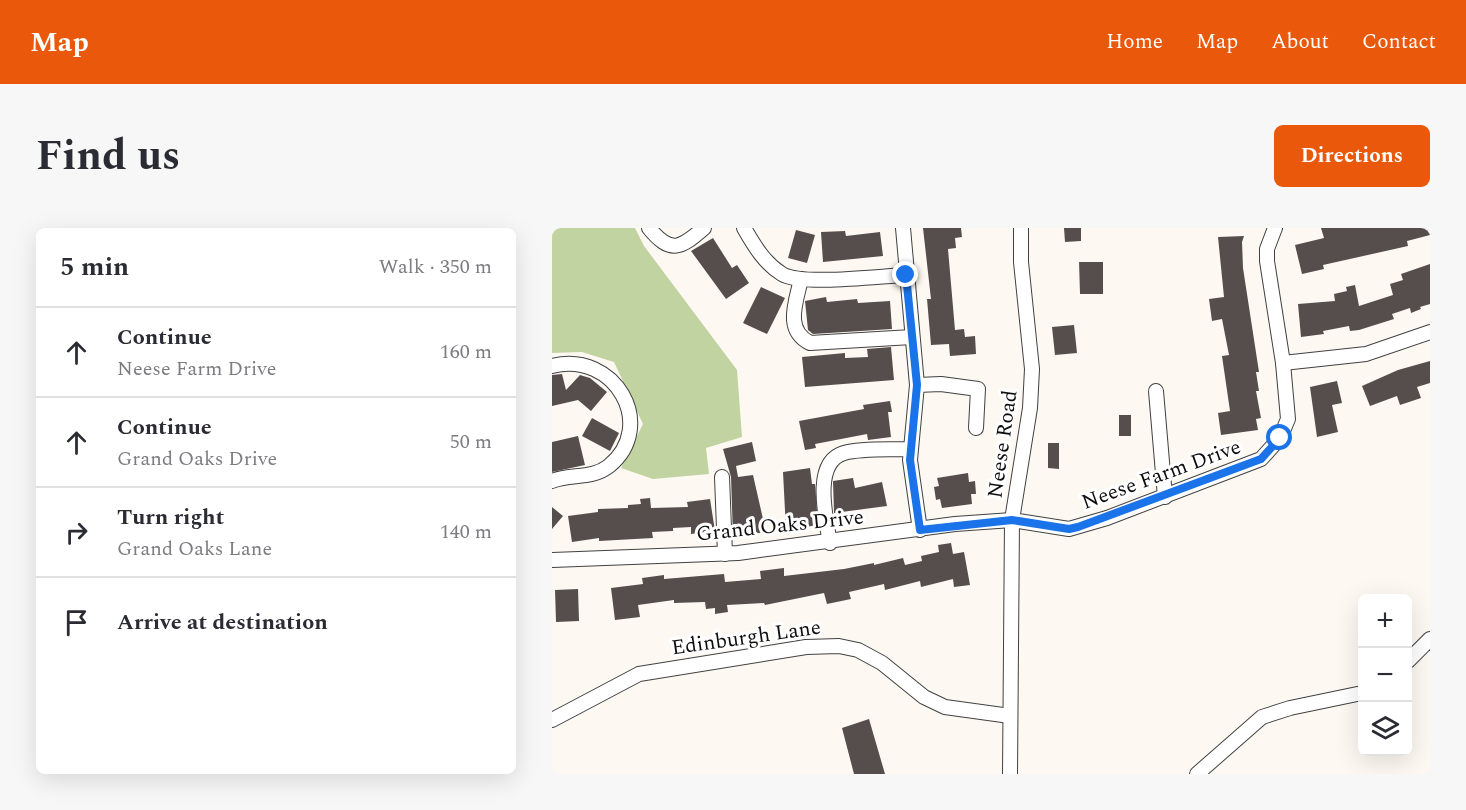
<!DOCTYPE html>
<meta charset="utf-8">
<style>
:root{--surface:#fff;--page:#f7f7f7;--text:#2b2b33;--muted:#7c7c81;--line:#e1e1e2;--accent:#ea580c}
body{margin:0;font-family:Spectral,serif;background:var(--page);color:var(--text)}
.controls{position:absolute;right:18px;bottom:18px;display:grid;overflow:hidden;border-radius:9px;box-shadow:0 6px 24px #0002}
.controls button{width:54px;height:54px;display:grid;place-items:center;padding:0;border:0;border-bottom:2px solid var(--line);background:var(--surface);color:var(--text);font:30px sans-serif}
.stop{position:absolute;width:18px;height:18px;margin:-14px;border:4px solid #1a73e8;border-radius:50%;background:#fff}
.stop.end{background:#1a73e8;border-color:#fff;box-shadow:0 2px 6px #0008}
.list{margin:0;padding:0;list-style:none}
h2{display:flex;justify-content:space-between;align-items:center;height:78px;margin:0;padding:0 24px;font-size:26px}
h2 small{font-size:20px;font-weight:400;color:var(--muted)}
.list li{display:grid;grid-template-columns:39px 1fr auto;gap:18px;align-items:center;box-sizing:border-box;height:90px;padding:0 24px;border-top:2px solid var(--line)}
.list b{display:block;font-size:22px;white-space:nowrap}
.list p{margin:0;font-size:20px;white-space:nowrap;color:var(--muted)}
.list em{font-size:20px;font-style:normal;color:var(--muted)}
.icon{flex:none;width:33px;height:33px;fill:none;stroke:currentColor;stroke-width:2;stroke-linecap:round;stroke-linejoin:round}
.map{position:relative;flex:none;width:878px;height:546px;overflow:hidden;border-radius:9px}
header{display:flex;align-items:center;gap:36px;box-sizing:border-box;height:84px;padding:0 30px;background:var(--accent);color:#fff}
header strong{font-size:28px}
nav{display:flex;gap:33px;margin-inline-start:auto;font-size:21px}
.intro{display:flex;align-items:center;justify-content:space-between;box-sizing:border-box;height:144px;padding:0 36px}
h1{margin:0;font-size:42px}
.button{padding:15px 27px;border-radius:9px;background:var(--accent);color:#fff;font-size:21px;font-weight:700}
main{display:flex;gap:36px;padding:0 36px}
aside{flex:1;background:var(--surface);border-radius:9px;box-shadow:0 6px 24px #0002}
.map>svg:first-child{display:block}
</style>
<header>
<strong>Map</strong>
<nav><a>Home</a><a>Map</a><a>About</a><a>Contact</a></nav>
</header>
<div class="intro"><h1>Find us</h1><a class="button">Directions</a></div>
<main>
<aside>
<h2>5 min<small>Walk · 350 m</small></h2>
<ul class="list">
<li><svg class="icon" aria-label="ahead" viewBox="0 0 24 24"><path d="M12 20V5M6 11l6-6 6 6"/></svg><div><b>Continue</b><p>Neese Farm Drive</p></div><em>160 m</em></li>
<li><svg class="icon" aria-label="ahead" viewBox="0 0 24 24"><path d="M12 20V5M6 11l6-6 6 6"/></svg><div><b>Continue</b><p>Grand Oaks Drive</p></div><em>50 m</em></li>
<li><svg class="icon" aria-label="right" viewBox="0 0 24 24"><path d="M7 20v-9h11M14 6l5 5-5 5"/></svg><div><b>Turn right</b><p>Grand Oaks Lane</p></div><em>140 m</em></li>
<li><svg class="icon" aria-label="arrive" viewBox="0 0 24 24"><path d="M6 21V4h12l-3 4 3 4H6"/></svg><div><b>Arrive at destination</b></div></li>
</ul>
</aside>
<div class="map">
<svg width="878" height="546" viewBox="0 0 878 546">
<rect width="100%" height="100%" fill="#fdf9f2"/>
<polygon fill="#c0d3a0" points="0,0 83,0 92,18 185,142 190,209 154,220 157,246 101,251 69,240 91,196 62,134 30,124 0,125"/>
<g fill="#564e4c">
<polygon points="371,0 409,0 410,9 403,10 404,20 396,21 403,102 412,101 413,109 423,108 424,126 398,128 397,116 379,117 375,71 379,71"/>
<polygon points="512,0 529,0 529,13 513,14"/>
<polygon points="769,0 878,0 878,7 855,13 856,18 771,37 772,41 750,46 743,17 772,10"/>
<polygon points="244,2 263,7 255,35 236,30"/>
<polygon points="293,3 294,8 328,4 331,28 271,34 269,4"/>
<polygon points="692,8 690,14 691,40 707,144 704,144 707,163 704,163 709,190 704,191 706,202 669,207 666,185 678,183 670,128 677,127 670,91 660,93 657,71 672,69 666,9"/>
<polygon points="161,10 180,40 185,37 197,55 174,71 139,23"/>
<polygon points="527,34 551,34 551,66 528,66"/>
<polygon points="878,36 878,76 868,79 869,81 859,85 858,80 840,86 842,91 807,102 798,103 797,98 771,103 772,106 749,109 746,76 783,73 782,66 795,63 794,59 803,57 807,78 841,67 838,56 851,52 849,46"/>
<polygon points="209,59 233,70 215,106 191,95"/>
<polygon points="274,69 275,74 305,71 306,75 338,73 340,101 261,106 256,102 253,73"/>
<polygon points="522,97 525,125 503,127 500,99"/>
<polygon points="339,119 342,152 253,159 250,129 293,125 293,130 316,129 315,121"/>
<polygon points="878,133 878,155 865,159 869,170 848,177 845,168 818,178 810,158 846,142"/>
<polygon points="10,146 14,162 28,147 38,150 55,164 39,183 26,172 0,178 0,147"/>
<polygon points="785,153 790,175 780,177 786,204 765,209 758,159"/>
<polygon points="338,173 340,184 336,184 339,209 316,212 315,206 263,216 264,220 253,222 247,193 312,181 311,177"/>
<rect x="567" y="187" width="12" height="21"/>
<polygon points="40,190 67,205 58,223 30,208"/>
<polygon points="26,208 33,237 0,244 0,214"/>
<polygon points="200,214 204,233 184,238 186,249 201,247 214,304 181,309 179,249 171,221"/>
<polygon points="496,215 507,215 507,241 496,240"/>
<polygon points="258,240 260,256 263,256 266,297 234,302 231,244"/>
<polygon points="416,245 417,254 423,253 424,266 419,266 420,276 390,280 388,271 384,272 382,259 387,258 385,250"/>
<polygon points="301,250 303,260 330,254 335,278 282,285 281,253"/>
<polygon points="98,270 99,280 136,279 135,274 158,271 163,303 139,306 139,299 121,300 121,303 100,304 101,310 47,313 47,310 20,314 16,288 46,284 46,281 76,280 76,277 89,276 88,271"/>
<polygon points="0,279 11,288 0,301"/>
<polygon points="399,315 401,326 412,324 418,357 402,359 401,351 369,359 368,353 333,362 332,356 297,364 299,371 275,376 272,365 213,377 212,375 175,377 176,384 163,386 163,380 154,381 153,374 122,375 122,372 86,377 88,389 63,392 59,360 91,356 90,350 112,347 112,351 172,346 173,354 209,351 208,343 232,340 232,348 292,341 322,335 322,337 351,330 353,337 370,333 369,328 387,324 386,317"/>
<polygon points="26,361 27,393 4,394 3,362"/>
<polygon points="317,491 333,546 302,546 290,500"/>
</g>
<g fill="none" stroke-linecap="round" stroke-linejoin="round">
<defs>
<g id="minor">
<path d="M97,0C119,27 129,20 152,0"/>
<path d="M192,0C202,17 212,35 230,46C249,58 328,48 354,47"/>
<polyline points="351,0 365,157 358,232 368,302"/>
<path d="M249,51C244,74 232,102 258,115L360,109"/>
<polyline points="731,135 814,126 878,104"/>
<path d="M0,138C63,122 106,198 57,238C39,252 19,245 0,253"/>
<polyline points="365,157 389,156 426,161 424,200"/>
<polyline points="604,163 613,269"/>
<polyline points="170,249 173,326"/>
<path d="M278,315C274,291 260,234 292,225C311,220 337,222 358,221"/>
<polyline points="0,332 186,325 403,296 460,292 517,301 555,290 709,231 728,210 736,191 731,135 715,33 715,21 723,0"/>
<polyline points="856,433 878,411"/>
<polyline points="0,492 87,446 254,419 287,418 306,422 330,435 372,469 393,479 458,488"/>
<polyline points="458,546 460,292 478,180 480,141 469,34 469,0"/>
<polyline points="645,546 710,489 738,480 810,465"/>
</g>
</defs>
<use href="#minor" stroke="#414141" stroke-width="16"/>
<use href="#minor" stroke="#fff" stroke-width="14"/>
</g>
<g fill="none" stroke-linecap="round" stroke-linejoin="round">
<polyline stroke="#1a73e8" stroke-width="8" points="354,47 365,157 358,232 368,302 460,292 517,301 526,299 709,231 728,210"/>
</g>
<g text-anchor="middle" stroke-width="6" stroke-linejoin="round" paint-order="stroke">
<g font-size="21" fill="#0e0e0e" stroke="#fff">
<text transform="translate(450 216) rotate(-82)" y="7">Neese Road</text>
<text transform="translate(609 246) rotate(-20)" y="7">Neese Farm Drive</text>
<text transform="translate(228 297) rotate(-6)" y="7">Grand Oaks Drive</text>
<text transform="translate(194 409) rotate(-8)" y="7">Edinburgh Lane</text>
</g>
</g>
</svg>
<div class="controls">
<button>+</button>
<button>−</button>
<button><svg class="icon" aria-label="layers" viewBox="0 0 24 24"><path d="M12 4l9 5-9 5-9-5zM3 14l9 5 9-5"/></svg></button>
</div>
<div class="stop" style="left:728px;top:210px"></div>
<div class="stop end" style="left:354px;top:47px"></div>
</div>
</main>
